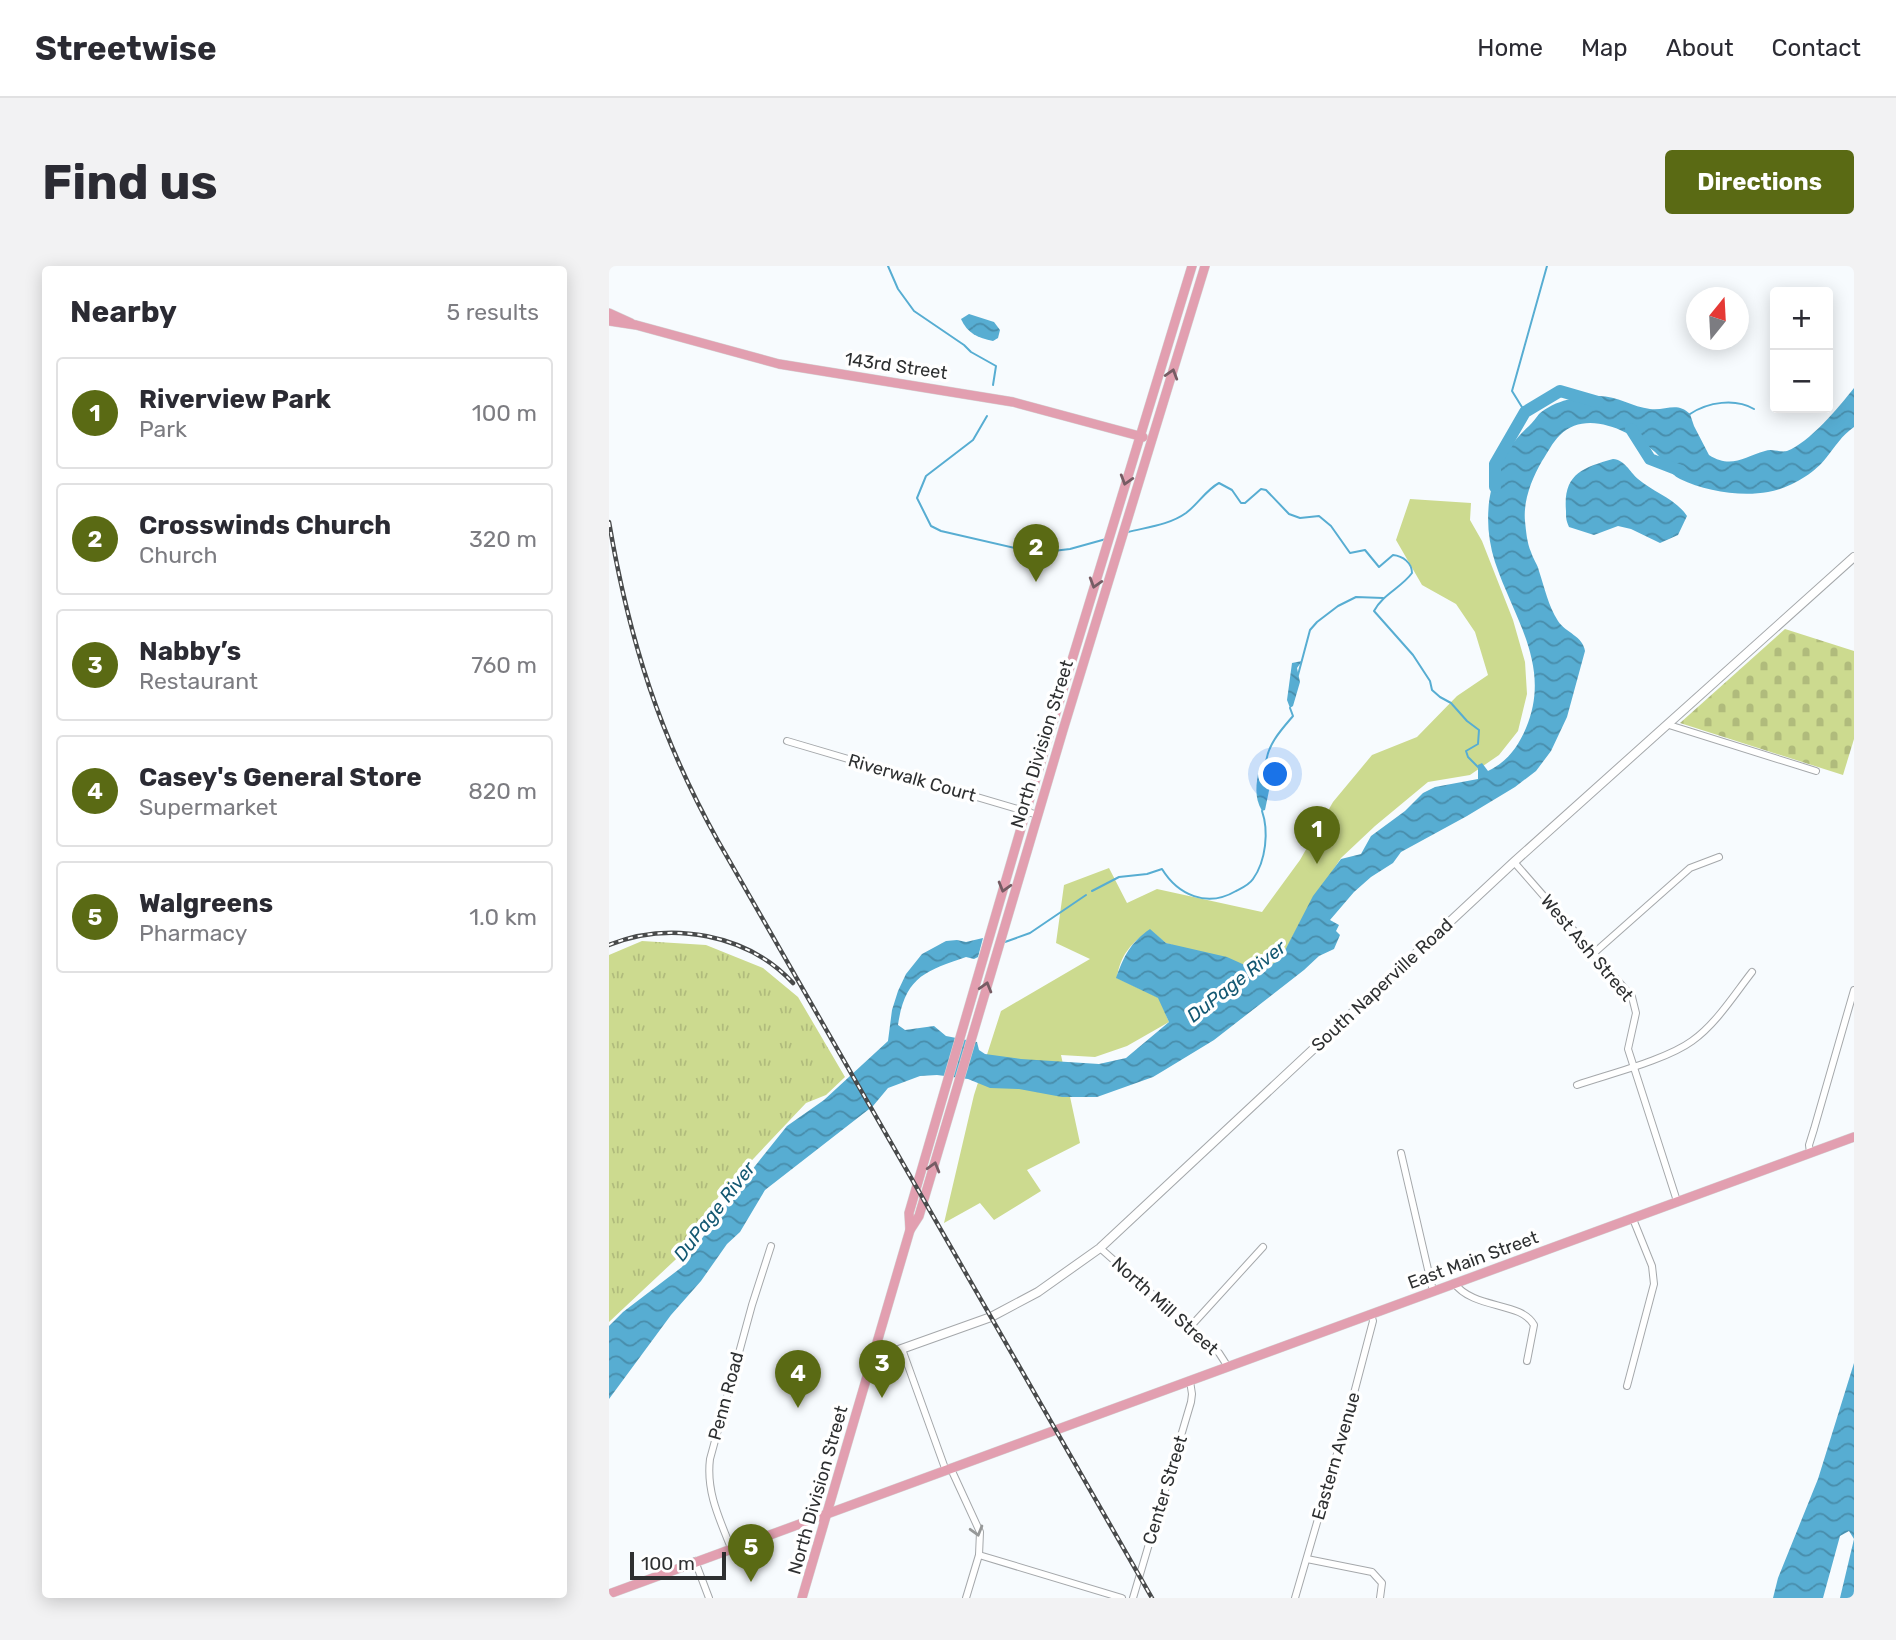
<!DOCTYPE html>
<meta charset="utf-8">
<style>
:root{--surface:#fff;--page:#f2f2f3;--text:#2b2b33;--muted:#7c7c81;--line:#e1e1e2;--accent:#5a6a14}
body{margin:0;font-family:Rubik,sans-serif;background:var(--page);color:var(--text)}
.controls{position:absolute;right:21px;top:21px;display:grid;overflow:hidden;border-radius:7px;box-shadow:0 4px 18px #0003}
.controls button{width:63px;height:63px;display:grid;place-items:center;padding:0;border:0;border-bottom:2px solid var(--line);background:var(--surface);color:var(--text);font:35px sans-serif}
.compass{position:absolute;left:1077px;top:21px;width:63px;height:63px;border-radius:50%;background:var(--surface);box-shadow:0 4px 18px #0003;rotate:18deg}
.scale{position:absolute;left:21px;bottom:18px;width:96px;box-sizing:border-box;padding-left:7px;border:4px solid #2e3031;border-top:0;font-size:19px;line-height:24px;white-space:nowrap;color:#2e3031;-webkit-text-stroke:5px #fff;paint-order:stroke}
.you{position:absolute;left:667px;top:509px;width:24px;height:24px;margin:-18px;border:5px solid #fff;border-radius:50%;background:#1a73e8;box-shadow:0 0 0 10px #1a73e833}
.badge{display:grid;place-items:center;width:46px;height:46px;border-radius:50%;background:var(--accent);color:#fff;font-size:23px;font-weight:700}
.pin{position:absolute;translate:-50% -58px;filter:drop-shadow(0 2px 4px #0008)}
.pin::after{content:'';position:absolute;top:37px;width:24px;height:21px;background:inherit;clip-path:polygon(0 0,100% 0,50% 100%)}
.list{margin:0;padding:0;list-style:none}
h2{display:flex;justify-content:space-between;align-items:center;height:91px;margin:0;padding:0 28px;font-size:30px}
h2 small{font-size:23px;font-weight:400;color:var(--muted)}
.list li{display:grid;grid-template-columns:46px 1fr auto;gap:21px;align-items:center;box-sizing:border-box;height:112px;margin:0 14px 14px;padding:0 14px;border:2px solid var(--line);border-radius:7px}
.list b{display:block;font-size:26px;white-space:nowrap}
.list p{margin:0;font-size:23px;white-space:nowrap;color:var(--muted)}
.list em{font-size:23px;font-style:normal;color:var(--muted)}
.map{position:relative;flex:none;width:1245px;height:1332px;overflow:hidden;border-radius:7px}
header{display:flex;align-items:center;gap:42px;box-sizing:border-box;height:98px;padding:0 35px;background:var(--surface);border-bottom:2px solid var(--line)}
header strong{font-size:33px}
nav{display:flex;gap:38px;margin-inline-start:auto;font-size:24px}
.intro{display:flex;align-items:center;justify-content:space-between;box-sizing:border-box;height:168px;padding:0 42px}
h1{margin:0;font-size:49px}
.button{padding:18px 32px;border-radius:7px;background:var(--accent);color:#fff;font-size:24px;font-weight:700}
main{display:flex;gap:42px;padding:0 42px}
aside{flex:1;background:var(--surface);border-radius:7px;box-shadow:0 4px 18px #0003}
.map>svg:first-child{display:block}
</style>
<header>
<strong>Streetwise</strong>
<nav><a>Home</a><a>Map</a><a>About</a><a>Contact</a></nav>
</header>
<div class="intro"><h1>Find us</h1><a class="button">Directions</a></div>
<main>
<aside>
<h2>Nearby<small>5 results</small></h2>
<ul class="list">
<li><span class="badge">1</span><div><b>Riverview Park</b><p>Park</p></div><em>100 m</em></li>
<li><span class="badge">2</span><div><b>Crosswinds Church</b><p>Church</p></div><em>320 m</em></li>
<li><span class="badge">3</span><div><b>Nabby’s</b><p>Restaurant</p></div><em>760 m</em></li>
<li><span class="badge">4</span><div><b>Casey's General Store</b><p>Supermarket</p></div><em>820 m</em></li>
<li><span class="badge">5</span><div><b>Walgreens</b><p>Pharmacy</p></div><em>1.0 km</em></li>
</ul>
</aside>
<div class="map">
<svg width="1245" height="1332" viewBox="0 0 1245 1332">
<defs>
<pattern id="grass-tufts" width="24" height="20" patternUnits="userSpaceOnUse" patternTransform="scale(1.75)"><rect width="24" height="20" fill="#ccda8f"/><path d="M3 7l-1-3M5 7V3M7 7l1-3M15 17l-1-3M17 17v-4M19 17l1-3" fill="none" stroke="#b0bb7c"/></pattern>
<pattern id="cemetery-stones" width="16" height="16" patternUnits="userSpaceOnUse" patternTransform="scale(1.75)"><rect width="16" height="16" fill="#ccda8f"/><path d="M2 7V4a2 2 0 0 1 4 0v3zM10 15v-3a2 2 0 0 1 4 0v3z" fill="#b0bb7c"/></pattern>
<pattern id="water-waves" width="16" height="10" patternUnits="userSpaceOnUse" patternTransform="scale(1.75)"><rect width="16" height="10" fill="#57add2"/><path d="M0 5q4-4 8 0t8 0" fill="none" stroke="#488dab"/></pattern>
</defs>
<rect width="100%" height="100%" fill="#f7fbfe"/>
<polygon fill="url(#grass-tufts)" points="33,675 97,679 154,702 189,731 236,811 217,829 197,837 111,928 81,980 0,1056 0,689"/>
<polygon fill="url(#cemetery-stones)" points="1176,363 1245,385 1245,473 1234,509 1071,457"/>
<path fill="#ccda8f" d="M801,233L862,237L861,254L873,275L904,354L916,396L918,428L909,465L890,489L861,509L819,516L766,560L732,592L699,642L671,694L649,706L557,677L541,664C523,676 511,689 508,712L550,732L560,756L518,780L486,791L452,789L471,877L418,904L432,925L385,954L371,937L335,957L365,829L392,745L481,693L447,677L455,619L500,602L518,637L548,623L653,646L691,594L724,536L763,489L808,471L848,430L879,409L866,366L847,338L813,319L787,274Z"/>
<g fill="url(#water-waves)">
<path d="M360,48L385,56L391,64L389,72L384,75C369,72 358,67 352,53Z"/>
<path d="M1245,122V161C1232,170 1227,180 1217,192C1205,208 1179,223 1159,226C1131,231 1096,225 1071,213C1060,208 1055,194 1046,186C1023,166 978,142 951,169C943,177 939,186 933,195C923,212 914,235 916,255C917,265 918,277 922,286C924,293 929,299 930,305C936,323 939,339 949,355C957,367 974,370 976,385L958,451L942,485L927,505L906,521L858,550L792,586L784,597L762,611L745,626L721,654L730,659L727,665L731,669L725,683L710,690L695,704L605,774L554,805L544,811L488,831H453L410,823L381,822L359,813L328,809L311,810L279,822L264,840L156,924L131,966L118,978L92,1015L62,1049L0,1133V1060L14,1046L73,1001L127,924L178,860L215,834L279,775L283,744L289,725L297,708L313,688L337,675L348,674L357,676L374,672L369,691L365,693L357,691C316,705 296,711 289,759L296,764L325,760L337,770L368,776L370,784L376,788L412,793L490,798L517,792L560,756L549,732L507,712C515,690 521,677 541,663L557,677L618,691L649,705L671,694L704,630L732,593L752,588L762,570L796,545L814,527L826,521L869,513V499L873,497L879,505C898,496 909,481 917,462C943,400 905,353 886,296C870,246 882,194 920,160C924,156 927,152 930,148C946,134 970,130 990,130C1008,130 1024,141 1041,143C1057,145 1068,135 1081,148L1085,160L1100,189C1122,203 1135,191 1156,185C1163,182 1171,187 1178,185C1200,177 1230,141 1245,122Z"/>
<path d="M1004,193C1016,194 1020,205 1029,213C1044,226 1067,233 1078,250L1069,269L1051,277L1022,263L1009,260L985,269L960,261C957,254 957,252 957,245C954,209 972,202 1004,193Z"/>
<polygon points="693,395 688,402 691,416 684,440 681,442 678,434 683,397"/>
<path d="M657,498L663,510L656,544L653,545C645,531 647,518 650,503Z"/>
<polygon points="1245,1097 1245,1332 1231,1332 1245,1273 1240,1265 1231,1270 1214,1332 1164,1332 1169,1312 1209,1213"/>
</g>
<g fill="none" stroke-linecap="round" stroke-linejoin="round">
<g stroke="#57add2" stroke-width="2">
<polyline points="279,0 289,23 305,45 355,79 362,86 387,100 384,119"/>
<polyline points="916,146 903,125 938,0"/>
<path d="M1081,148C1099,136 1126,132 1145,143"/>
<polyline points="378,150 364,174 317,210 308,232 322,260 332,265 427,287 461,283 497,273"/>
<path d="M519,266C539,261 560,259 577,247C589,238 597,224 610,217L623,224L632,237H636L652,223L657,224L680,248L691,252L710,250L722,260L741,287L756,284L770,301L784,289C794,290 803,297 803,307C792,322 774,328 765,345L804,389L821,415L823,424L831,431L842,437L858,455L870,464L869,478L857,485L859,491L871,503"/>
<polyline points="689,409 701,364 708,356 729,340 747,331 774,332"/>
<path d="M657,498C658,479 672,464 684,450L681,442"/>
<path d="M483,625L510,611L538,608L553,603C569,629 598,642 627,625C633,622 640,619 644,613C657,595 660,565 653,545"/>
<polyline points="396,676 421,667 477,629"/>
</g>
<g stroke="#57add2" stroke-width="12">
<polyline points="1022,163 1041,193 1072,205"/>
<polyline points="886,221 886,198 916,146 951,125 989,136"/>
</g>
<defs>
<g id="street">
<polyline points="1060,459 1207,505"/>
<polyline points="178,475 429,549"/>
<polyline points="905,596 1023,731 1027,747 1019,783 1068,935"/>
<polyline points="985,687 1081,602 1110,591"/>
<path d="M968,819C1000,808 1057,794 1083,775C1107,758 1125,729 1143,706"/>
<polyline points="792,887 824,1025"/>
<polyline points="1201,887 1200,879 1205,863 1245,724"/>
<polyline points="491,982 610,1087 619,1101"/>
<path d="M845,1017C865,1044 912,1035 925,1059L918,1095"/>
<polyline points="582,1060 654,981"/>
<polyline points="293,1083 337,1205"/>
<polyline points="1018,1120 1045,1018 1043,1000 1024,953"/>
<polyline points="342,1203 371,1266 370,1289 357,1332"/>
<path d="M122,1282C110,1252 97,1225 101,1193L143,1039L162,980"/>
<polyline points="370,1289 513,1332"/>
<polyline points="698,1293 763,1306 773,1317 771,1332"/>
<polyline points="86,1295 100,1332"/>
<polyline points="524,1332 582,1136 583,1128 581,1115"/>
<polyline points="686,1332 739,1150 764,1055 762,1048"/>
</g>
<polyline id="secondary" points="267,1081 284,1086 382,1051 429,1026 491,982 905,596 1245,291"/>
<g id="primary">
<polyline points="0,47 22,57"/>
<polyline points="0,55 27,59 170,98 404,136 534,171"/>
<polyline points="301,964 310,950 454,464 596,0"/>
<polyline points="0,1328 1245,871"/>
<polyline points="193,1332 301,964 300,947 417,545 583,0"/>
</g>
</defs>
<use href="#street" stroke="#a5a8ab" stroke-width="8"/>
<use href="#secondary" stroke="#a5a8ab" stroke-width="10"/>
<use href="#primary" stroke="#d5d6d6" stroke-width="10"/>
<use href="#street" stroke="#fff" stroke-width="6"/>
<use href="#secondary" stroke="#fff" stroke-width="8"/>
<use href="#primary" stroke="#e29fb0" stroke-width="9"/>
<defs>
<g id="rail">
<path d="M0,256C20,374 51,471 109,575L543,1332"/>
<path d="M0,679C61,654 139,668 184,717"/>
</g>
</defs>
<use href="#rail" stroke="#484a4b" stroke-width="4.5"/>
<use href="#rail" stroke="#fff" stroke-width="2" stroke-dasharray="5" stroke-linecap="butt"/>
</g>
<defs><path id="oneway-chevron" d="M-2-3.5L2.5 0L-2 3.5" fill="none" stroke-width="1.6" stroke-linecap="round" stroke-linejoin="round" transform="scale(1.75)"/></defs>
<g stroke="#765c64">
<use href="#oneway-chevron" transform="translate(563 108) rotate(-73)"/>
<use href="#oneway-chevron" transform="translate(517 214) rotate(107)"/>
<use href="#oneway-chevron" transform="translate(486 317) rotate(107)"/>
<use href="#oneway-chevron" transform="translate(395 621) rotate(106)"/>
<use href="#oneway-chevron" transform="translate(377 721) rotate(-74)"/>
<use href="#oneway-chevron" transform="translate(325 901) rotate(-74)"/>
</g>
<use stroke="#969898" href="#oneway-chevron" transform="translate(368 1265) rotate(74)"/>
<g text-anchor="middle" stroke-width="7" stroke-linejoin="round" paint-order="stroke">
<g font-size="18" fill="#2e3031" stroke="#fff">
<text transform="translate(287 100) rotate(8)" y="6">143rd Street</text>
<text transform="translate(433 478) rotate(-73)" y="6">North Division Street</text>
<text transform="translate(303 512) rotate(16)" y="6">Riverwalk Court</text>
<text transform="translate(978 682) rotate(50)" y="6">West Ash Street</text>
<text transform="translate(773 719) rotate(-43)" y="6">South Naperville Road</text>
<text transform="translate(864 994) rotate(-20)" y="6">East Main Street</text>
<text transform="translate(556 1040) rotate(42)" y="6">North Mill Street</text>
<text transform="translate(117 1130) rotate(-75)" y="6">Penn Road</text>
<text transform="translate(727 1190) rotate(-74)" y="6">Eastern Avenue</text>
<text transform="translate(209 1224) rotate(-74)" y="6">North Division Street</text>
<text transform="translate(556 1224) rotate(-73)" y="6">Center Street</text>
</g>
<g font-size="19" font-style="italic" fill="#135872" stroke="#fff">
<text transform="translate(627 715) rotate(-38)" y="7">DuPage River</text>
<text transform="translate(105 945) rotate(-52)" y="7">DuPage River</text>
</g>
</g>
</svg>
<div class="controls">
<button>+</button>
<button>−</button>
</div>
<svg class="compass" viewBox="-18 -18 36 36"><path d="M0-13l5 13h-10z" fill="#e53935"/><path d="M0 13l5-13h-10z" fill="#7c7c81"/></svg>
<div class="scale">100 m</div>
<div class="you"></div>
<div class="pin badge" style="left:708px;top:598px">1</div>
<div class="pin badge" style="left:427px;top:316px">2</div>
<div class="pin badge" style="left:273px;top:1132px">3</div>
<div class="pin badge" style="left:189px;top:1142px">4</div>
<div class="pin badge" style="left:142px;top:1316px">5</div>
</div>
</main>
